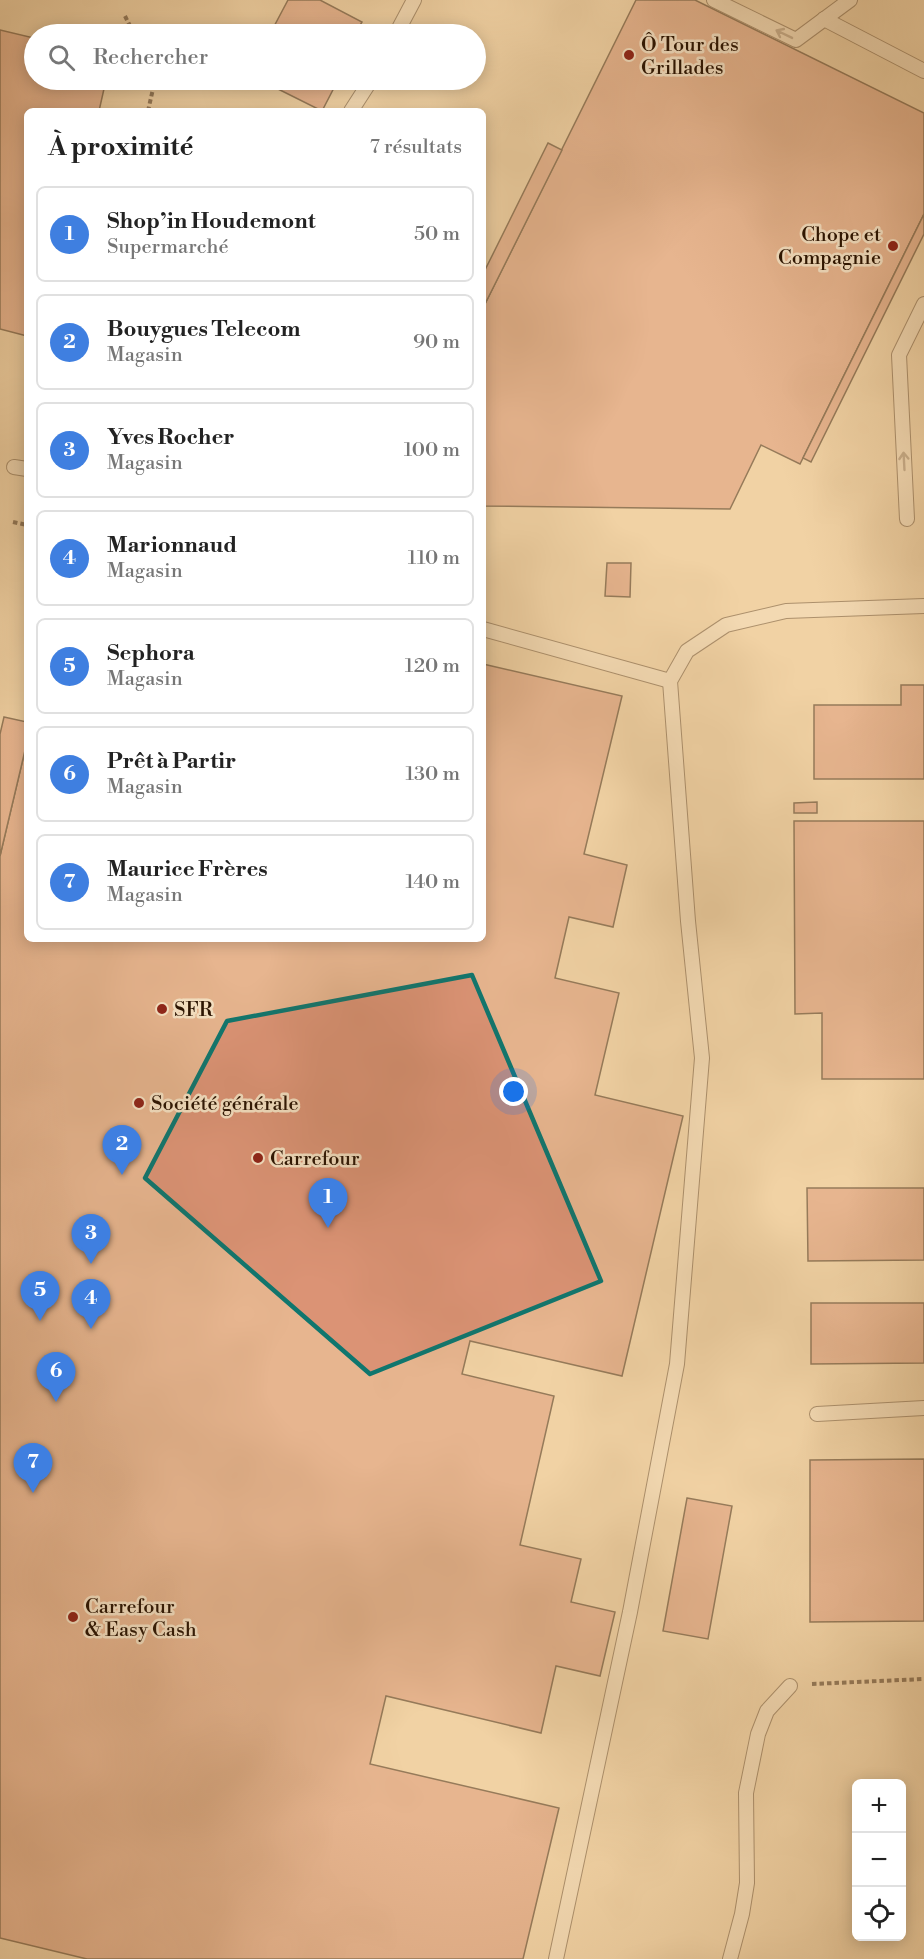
<!DOCTYPE html>
<html lang="fr">
<meta charset="utf-8">
<style>
:root{--surface:#fff;--page:#f6f6f6;--text:#222;--muted:#767676;--line:#e0e0e0;--accent:#8f2418}
body{margin:0;font-family:"Libre Bodoni",serif;background:var(--page);color:var(--text)}
.controls{position:absolute;right:18px;bottom:18px;display:grid;overflow:hidden;border-radius:9px;box-shadow:0 3px 15px #0003}
.controls button{width:54px;height:54px;display:grid;place-items:center;padding:0;border:0;border-bottom:2px solid var(--line);background:var(--surface);color:var(--text);font:30px sans-serif}
.you{position:absolute;left:514px;top:1092px;width:21px;height:21px;margin:-15px;border:4px solid #fff;border-radius:50%;background:#1a73e8;box-shadow:0 0 0 9px #1a73e833}
.badge{display:grid;place-items:center;width:39px;height:39px;border-radius:50%;background:var(--accent);color:#fff;font-size:20px;font-weight:700}
.pin{position:absolute;translate:-50% -50px;filter:drop-shadow(0 2px 3px #0008)}
.pin::after{content:'';position:absolute;top:32px;width:21px;height:18px;background:inherit;clip-path:polygon(0 0,100% 0,50% 100%)}
.list{margin:0;padding:0;list-style:none}
h2{display:flex;justify-content:space-between;align-items:center;height:78px;margin:0;padding:0 24px;font-size:26px}
h2 small{font-size:20px;font-weight:400;color:var(--muted)}
.list li{display:grid;grid-template-columns:39px 1fr auto;gap:18px;align-items:center;box-sizing:border-box;height:96px;margin:0 12px 12px;padding:0 12px;border:2px solid var(--line);border-radius:9px}
.list b{display:block;font-size:22px;white-space:nowrap}
.list p{margin:0;font-size:20px;white-space:nowrap;color:var(--muted)}
.list em{font-size:20px;font-style:normal;color:var(--muted)}
.icon{flex:none;width:33px;height:33px;fill:none;stroke:currentColor;stroke-width:2;stroke-linecap:round;stroke-linejoin:round}
.map{position:relative;flex:none;width:924px;height:1959px;overflow:hidden}
.search{position:absolute;background:var(--surface);box-shadow:0 3px 15px #0003;left:24px;top:24px;width:462px;height:66px;display:flex;align-items:center;gap:15px;box-sizing:border-box;padding:0 21px;border-radius:33px;color:var(--muted);font-size:22px}
.panel{position:absolute;background:var(--surface);box-shadow:0 3px 15px #0003;left:24px;top:108px;width:462px;height:834px;border-radius:9px}
.map>svg:first-child{display:block}
</style>
<div class="map">
<svg width="924" height="1959" viewBox="0 0 924 1959">
<rect width="100%" height="100%" fill="#f1d2a4"/>
<filter id="stains"><feTurbulence type="fractalNoise" baseFrequency=".00333" numOctaves="4"/><feColorMatrix values="0 0 0 0 .2 0 0 0 0 .09 0 0 0 0 .02 0 0 0 .5 -.17"/></filter>
<radialGradient id="worn" r=".72"><stop offset=".6" stop-color="#630" stop-opacity="0"/><stop offset="1" stop-color="#630" stop-opacity=".3"/></radialGradient>
<g fill="#db9375" stroke="#291200" stroke-width="1.5">
<polygon points="288,0 320,0 362,22 355,34 270,34"/>
<polygon points="636,0 695,0 924,113 924,214 800,464 761,445 730,509 483,506 483,308"/>
<polygon points="0,30 34,38 34,80 106,80 99,111 27,111 27,336 0,329"/>
<polygon points="260,80 338,80 322,111"/>
<polygon points="548,143 562,150 483,308 483,274"/>
<polygon points="924,214 924,234 811,462 803,458"/>
<polygon points="607,563 631,563 630,597 605,596"/>
<polygon points="483,664 622,696 584,854 627,865 613,927 569,917 555,978 619,993 595,1095 683,1116 622,1376 470,1341 462,1374 554,1396 520,1545 581,1559 571,1602 615,1612 600,1676 556,1666 541,1733 386,1696 370,1764 559,1808 523,1959 87,1959 0,1938 0,856 27,742 27,939 483,939"/>
<polygon points="901,685 924,685 924,779 814,779 814,705 901,705"/>
<polygon points="4,717 27,722 27,742 0,856 0,734"/>
<polygon points="817,802 817,813 794,813 794,803"/>
<polygon points="794,821 924,821 924,1079 822,1079 822,1013 795,1014"/>
<polygon points="807,1188 924,1188 924,1260 808,1261"/>
<polygon points="811,1303 924,1303 924,1363 811,1364"/>
<polygon points="924,1459 924,1621 810,1622 810,1460"/>
<polygon points="687,1498 732,1506 708,1639 663,1631"/>
</g>
<g fill="none" stroke-linecap="round" stroke-linejoin="round">
<defs>
<g id="lane">
<polyline points="714,0 796,40 850,0"/>
<polyline points="824,19 924,71"/>
<polyline points="396,34 414,0"/>
<polyline points="351,111 371,80"/>
<polyline points="14,467 27,469"/>
<polyline points="907,519 899,355 924,304"/>
<polyline points="483,629 670,681"/>
<polyline points="817,1414 924,1408"/>
<polyline points="556,1959 630,1612 677,1364 702,1058 688,921 670,681 687,651 726,625 786,611 924,606"/>
<polyline points="730,1959 742,1914 747,1883 746,1793 758,1734 767,1711 790,1686"/>
</g>
</defs>
<use href="#lane" stroke="#5b4229" stroke-width="16"/>
<g stroke="#291200" stroke-width="4" stroke-dasharray="4.5 3" stroke-linecap="butt">
<polyline points="125,16 134,34"/>
<polyline points="148,111 155,80"/>
<polyline points="13,522 27,525"/>
<polyline points="812,1684 924,1679"/>
</g>
<use href="#lane" stroke="#f6e2c4" stroke-width="14"/>
</g>
<defs><path id="oneway-shaft" d="M-6 0H5M1.5-3L5.5 0L1.5 3" fill="none" stroke-width="1.6" stroke-linecap="round" stroke-linejoin="round" transform="scale(1.5)"/></defs>
<g stroke="#9a846c">
<use href="#oneway-shaft" transform="translate(784 34) rotate(-154)"/>
<use href="#oneway-shaft" transform="translate(904 461) rotate(-93)"/>
</g>
<path d="M0 0H924V1959H0ZM472,975L601,1281L370,1374L145,1178L227,1021Z" fill="#f1d2a4" fill-opacity=".55" fill-rule="evenodd"/>
<path fill="none" stroke="#0f766e" stroke-width="4.5" stroke-linejoin="round" d="M472,975L601,1281L370,1374L145,1178L227,1021Z"/>
<g fill="#8f2418" stroke="#f6e2c4" stroke-width="2">
<circle cx="629" cy="55" r="6"/>
<circle cx="893" cy="246" r="6"/>
<circle cx="162" cy="1009" r="6"/>
<circle cx="139" cy="1103" r="6"/>
<circle cx="258" cy="1158" r="6"/>
<circle cx="73" cy="1617" r="6"/>
</g>
<g text-anchor="middle" stroke-width="5" stroke-linejoin="round" paint-order="stroke">
<g font-size="20" fill="#291200" stroke="#f6e2c4" text-anchor="start">
<text x="641" y="51">Ô Tour des<tspan x="641" dy="23">Grillades</tspan></text>
<text x="881" y="241" text-anchor="end">Chope et<tspan x="881" dy="23">Compagnie</tspan></text>
<text x="174" y="1016">SFR</text>
<text x="151" y="1110">Société générale</text>
<text x="270" y="1165">Carrefour</text>
<text x="85" y="1613">Carrefour<tspan x="85" dy="23">&amp; Easy Cash</tspan></text>
</g>
</g>
<rect width="100%" height="100%" filter="url(#stains)"/>
<rect width="100%" height="100%" fill="url(#worn)"/>
</svg>
<div class="controls">
<button>+</button>
<button>−</button>
<button><svg class="icon" aria-label="locate" viewBox="0 0 24 24"><circle cx="12" cy="12" r="6"/><path d="M12 2v4M12 18v4M2 12h4M18 12h4"/></svg></button>
</div>
<div class="you"></div>
<div class="pin badge" style="left:328px;top:1228px;background:#3f7fe0">1</div>
<div class="pin badge" style="left:122px;top:1175px;background:#3f7fe0">2</div>
<div class="pin badge" style="left:91px;top:1264px;background:#3f7fe0">3</div>
<div class="pin badge" style="left:91px;top:1329px;background:#3f7fe0">4</div>
<div class="pin badge" style="left:40px;top:1321px;background:#3f7fe0">5</div>
<div class="pin badge" style="left:56px;top:1402px;background:#3f7fe0">6</div>
<div class="pin badge" style="left:33px;top:1493px;background:#3f7fe0">7</div>
<div class="search"><svg class="icon" aria-label="search" viewBox="0 0 24 24"><circle cx="10" cy="10" r="6"/><path d="M15 15l6 6"/></svg>Rechercher</div>
<section class="panel">
<h2>À proximité<small>7 résultats</small></h2>
<ul class="list">
<li><span class="badge" style="background:#3f7fe0">1</span><div><b>Shop’in Houdemont</b><p>Supermarché</p></div><em>50 m</em></li>
<li><span class="badge" style="background:#3f7fe0">2</span><div><b>Bouygues Telecom</b><p>Magasin</p></div><em>90 m</em></li>
<li><span class="badge" style="background:#3f7fe0">3</span><div><b>Yves Rocher</b><p>Magasin</p></div><em>100 m</em></li>
<li><span class="badge" style="background:#3f7fe0">4</span><div><b>Marionnaud</b><p>Magasin</p></div><em>110 m</em></li>
<li><span class="badge" style="background:#3f7fe0">5</span><div><b>Sephora</b><p>Magasin</p></div><em>120 m</em></li>
<li><span class="badge" style="background:#3f7fe0">6</span><div><b>Prêt à Partir</b><p>Magasin</p></div><em>130 m</em></li>
<li><span class="badge" style="background:#3f7fe0">7</span><div><b>Maurice Frères</b><p>Magasin</p></div><em>140 m</em></li>
</ul>
</section>
</div>
